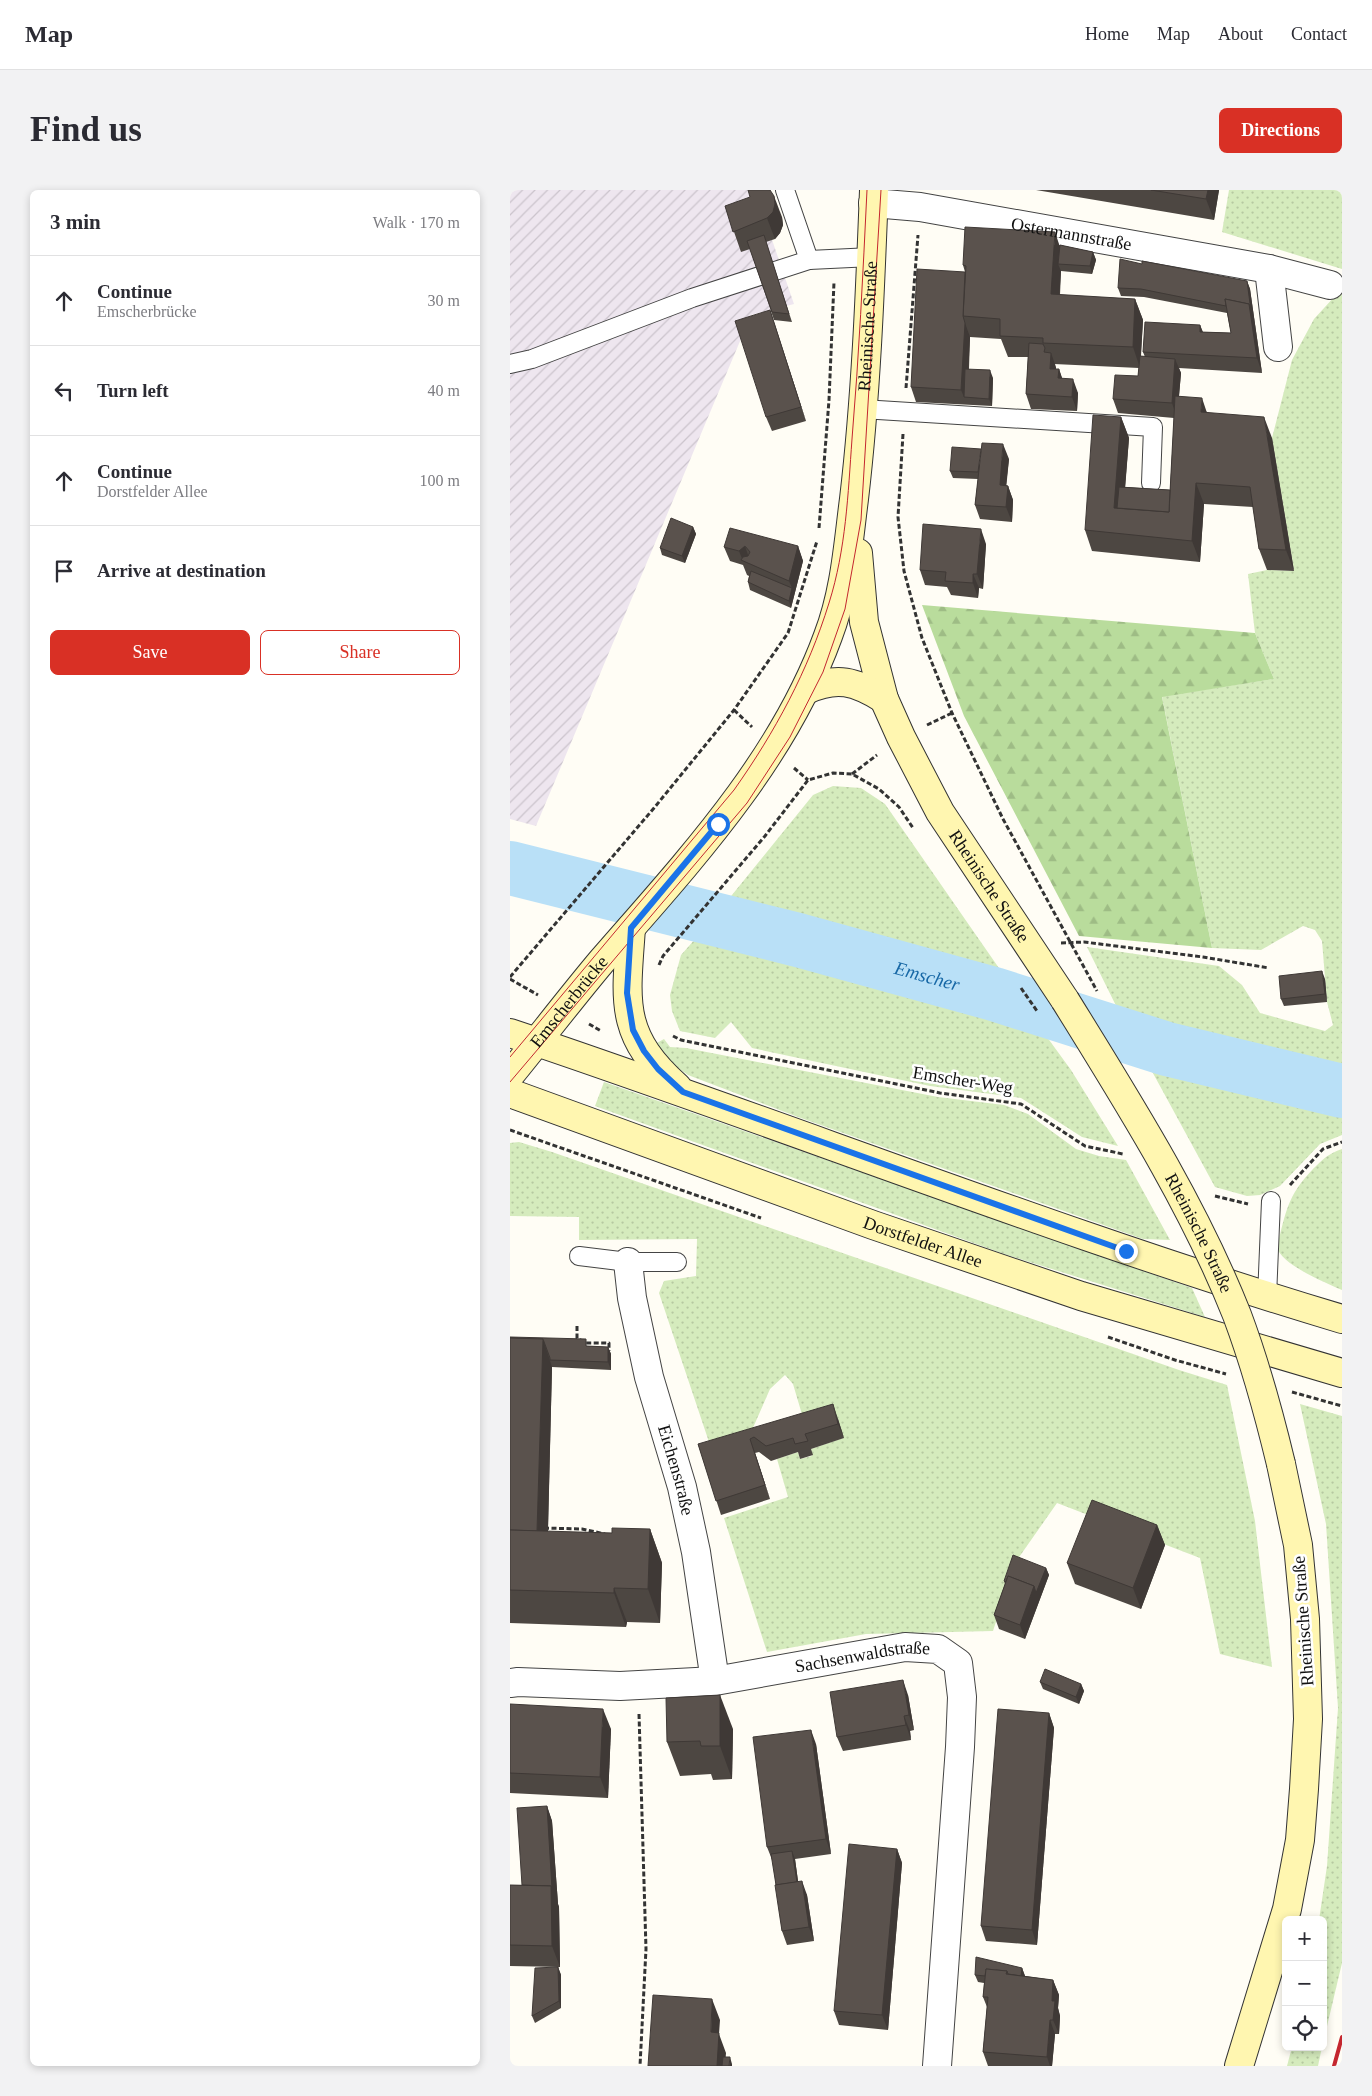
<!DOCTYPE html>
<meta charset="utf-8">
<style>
:root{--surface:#fff;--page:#f2f2f3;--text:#2b2b33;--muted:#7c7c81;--line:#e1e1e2;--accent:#d93025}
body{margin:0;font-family:"Times New Roman",serif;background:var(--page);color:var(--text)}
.controls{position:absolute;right:15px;bottom:15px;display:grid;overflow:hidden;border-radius:8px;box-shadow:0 2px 8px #0003}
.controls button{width:45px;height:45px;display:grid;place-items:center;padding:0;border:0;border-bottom:1px solid var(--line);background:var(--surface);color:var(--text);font:25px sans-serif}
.stop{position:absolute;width:15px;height:15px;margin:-11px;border:4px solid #1a73e8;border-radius:50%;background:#fff}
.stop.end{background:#1a73e8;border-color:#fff;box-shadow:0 1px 5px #0008}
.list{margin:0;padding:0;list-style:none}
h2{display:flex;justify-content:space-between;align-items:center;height:65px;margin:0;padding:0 20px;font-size:21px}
h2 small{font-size:16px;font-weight:400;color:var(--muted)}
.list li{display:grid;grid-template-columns:32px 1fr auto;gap:15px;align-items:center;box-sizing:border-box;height:90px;padding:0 20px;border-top:1px solid var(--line)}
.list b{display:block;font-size:19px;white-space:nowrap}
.list p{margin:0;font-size:16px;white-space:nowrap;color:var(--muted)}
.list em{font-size:16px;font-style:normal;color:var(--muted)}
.actions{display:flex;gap:10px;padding:15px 20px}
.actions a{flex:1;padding:11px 0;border:1px solid var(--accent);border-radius:8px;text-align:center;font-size:18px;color:var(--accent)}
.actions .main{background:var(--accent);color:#fff}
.icon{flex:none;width:28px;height:28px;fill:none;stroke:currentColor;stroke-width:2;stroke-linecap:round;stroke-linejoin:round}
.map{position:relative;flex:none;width:832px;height:1876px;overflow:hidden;border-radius:8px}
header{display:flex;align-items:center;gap:30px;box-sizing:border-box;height:70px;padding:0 25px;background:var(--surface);border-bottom:1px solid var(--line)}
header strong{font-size:24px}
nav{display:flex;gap:28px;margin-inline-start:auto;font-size:18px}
.intro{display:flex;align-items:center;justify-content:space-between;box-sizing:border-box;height:120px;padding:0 30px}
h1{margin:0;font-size:35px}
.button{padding:12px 22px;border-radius:8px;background:var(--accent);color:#fff;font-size:18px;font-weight:700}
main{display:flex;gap:30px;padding:0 30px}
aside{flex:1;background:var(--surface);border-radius:8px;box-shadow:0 2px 8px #0003}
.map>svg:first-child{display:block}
</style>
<header>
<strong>Map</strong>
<nav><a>Home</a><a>Map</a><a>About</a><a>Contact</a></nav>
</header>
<div class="intro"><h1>Find us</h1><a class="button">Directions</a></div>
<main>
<aside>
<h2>3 min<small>Walk · 170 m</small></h2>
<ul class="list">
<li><svg class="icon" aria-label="ahead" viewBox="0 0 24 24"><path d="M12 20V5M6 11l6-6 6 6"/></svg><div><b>Continue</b><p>Emscherbrücke</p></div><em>30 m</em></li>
<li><svg class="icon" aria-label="left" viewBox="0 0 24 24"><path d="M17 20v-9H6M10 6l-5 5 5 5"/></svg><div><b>Turn left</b></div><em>40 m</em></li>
<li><svg class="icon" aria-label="ahead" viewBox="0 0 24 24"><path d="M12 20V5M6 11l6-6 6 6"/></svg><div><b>Continue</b><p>Dorstfelder Allee</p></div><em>100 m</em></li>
<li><svg class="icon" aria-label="arrive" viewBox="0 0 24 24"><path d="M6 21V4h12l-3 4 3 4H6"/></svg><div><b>Arrive at destination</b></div></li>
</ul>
<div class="actions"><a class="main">Save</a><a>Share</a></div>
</aside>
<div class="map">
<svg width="832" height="1876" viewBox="0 0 832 1876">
<defs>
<pattern id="industrial-furrows" width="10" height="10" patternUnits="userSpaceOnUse" patternTransform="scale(1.25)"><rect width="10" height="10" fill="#eee6ef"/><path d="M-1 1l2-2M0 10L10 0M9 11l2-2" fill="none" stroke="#cbc4cc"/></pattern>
<pattern id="grass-dots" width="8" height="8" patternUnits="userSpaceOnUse" patternTransform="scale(1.25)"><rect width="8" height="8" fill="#d5ebbd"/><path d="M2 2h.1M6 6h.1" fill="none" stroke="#b6c8a1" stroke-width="1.8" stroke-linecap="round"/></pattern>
<pattern id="forest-firs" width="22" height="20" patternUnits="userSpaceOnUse" patternTransform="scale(1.25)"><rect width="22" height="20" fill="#b9dc9c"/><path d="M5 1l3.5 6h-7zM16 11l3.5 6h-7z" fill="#9ebc85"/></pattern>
</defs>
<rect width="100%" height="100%" fill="#fffdf5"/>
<polygon fill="url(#industrial-furrows)" points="0,0 245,0 284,114 241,125 26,636 0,629"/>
<g fill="url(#grass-dots)">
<polygon points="719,0 832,0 832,79 712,42"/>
<polygon points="832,104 832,888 618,840 577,757 709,776 732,795 750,823 815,841 823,835 817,812 812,751 805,740 793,736 751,760 702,758 652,506 764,489 745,443 738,384 757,380 784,381 762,248 782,170 804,129 825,106"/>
<polygon points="323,596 351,598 375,614 509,807 369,769 355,758 209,721 303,605"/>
<polygon points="194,739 286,758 419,802 526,832 561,880 608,956 572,947 511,908 420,896 242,858 221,832 205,848 170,841 162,821 160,805 171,765"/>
<polygon points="154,849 160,857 176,858 428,907 494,915 518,924 566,959 589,966 616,970 660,1050 633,1049 288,927 178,885 158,871 145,854"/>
<polygon points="632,863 832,905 832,945 810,954 770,996 750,1005 737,1006 705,997"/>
<polygon points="94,892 682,1098 695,1127 494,1064 85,916"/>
<polygon points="9,952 42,962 669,1180 717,1195 745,1331 762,1477 710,1464 690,1368 547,1313 505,1373 483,1441 356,1444 257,1462 214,1328 278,1307 267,1269 288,1262 290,1269 302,1266 301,1259 333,1248 328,1229 296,1238 283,1194 275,1185 260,1199 242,1240 199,1252 149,1103 154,1091 186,1086 187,1049 69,1050 69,1027 0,1026 0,953"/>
<path d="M832,959V1100C816,1093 770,1074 767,1057C776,1022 777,1006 803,979C814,968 818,964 832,959Z"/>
<polygon points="790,1214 832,1226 832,1773 813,1853 813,1730 809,1730 817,1676 828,1518 816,1334"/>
<polygon points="782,1857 812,1857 808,1876 777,1876"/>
</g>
<polygon fill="url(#forest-firs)" points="412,415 745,443 764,489 652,507 702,758 569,746 454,526"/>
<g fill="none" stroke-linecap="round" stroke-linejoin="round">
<path stroke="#b9e0f7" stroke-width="54" id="s1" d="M0,678L288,750L484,804L657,859L832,901"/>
<defs>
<g id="lane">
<polyline points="275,0 299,70 362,67"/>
<polyline points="0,174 22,169 182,108 299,70"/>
<polyline points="352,219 643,237 641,293"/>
<polyline points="69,1066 118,1072 167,1072"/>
<polyline points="757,1107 761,1011"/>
</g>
<g id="street">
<path id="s2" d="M363,13L410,17L759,79L820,95"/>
<polyline points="759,79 768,157"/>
<path id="s3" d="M118,1072L122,1108L139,1187L172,1297L186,1362L205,1491"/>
<path id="s4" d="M0,1493L8,1492L110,1496L205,1491L395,1457L428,1459L448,1473L452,1507L450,1557L427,1876"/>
</g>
<g id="secondary">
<path id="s5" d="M348,363L354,432L374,509L391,547L430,622L555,810"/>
<path d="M296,500C327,486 345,491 374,509"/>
<path d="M121,738C116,811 108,844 167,897"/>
<path d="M0,843C278,936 551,1045 832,1129"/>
<path id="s6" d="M0,885C31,847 60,809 91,772C178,672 272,572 318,446C335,402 338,355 344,309C356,207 360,103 364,0"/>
<path id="s7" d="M0,903L363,1035L571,1106L832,1183"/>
<polyline points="729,1876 777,1719 790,1650 794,1599 798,1529 795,1429 788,1355 771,1274"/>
</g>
</defs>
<use href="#lane" stroke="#444" stroke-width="20"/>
<use href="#street" stroke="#444" stroke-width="30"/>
<use href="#secondary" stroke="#333" stroke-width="30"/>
<g stroke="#333" stroke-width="3" stroke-dasharray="5 2.5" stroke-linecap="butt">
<polyline points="396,198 408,45"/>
<polyline points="393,244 388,327 394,381 412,448 442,523 493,629 587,801"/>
<polyline points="309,338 319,210 324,92"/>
<polyline points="224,520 242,537"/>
<polyline points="417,535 442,523"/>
<polyline points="284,578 298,590"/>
<polyline points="342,584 367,565"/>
<polyline points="551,753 574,752 693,767 759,778"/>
<polyline points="149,775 153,766 255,646 298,590 323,583 342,584 369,599 389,617 403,638"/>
<polyline points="0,787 144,618 224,520 278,443 307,351"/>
<polyline points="0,789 28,805"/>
<polyline points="79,834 91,841"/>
<polyline points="163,846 171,850 430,903 511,914 575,956 613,964"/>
<polyline points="0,940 251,1028"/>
<polyline points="780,995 813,959 832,952"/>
<polyline points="705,1006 738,1014"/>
<polyline points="67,1136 67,1148 76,1153 99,1153 99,1161"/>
<polyline points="598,1147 665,1170 716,1184"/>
<polyline points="782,1202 832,1216"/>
<polyline points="34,1338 72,1339 95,1344"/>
<polyline points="129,1524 136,1759 130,1876"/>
</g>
<use href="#lane" stroke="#fff" stroke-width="18"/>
<use href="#street" stroke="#fff" stroke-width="28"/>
<use href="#secondary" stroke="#fff6b0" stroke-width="28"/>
<g stroke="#c4262e" stroke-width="1">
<path d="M0,867L224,600C265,542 298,481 319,413C336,359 338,304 342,249C349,166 353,83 357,0"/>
<polyline points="0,892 237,613 280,547 313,482 335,419 351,330 371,0"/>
</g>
<polyline stroke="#c4262e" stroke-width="4" points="824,1876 832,1847"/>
<defs>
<g id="secondary-bridge">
<path id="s8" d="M555,810C618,912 683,1014 727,1125C745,1173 759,1224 771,1274"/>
</g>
</defs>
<use href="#secondary-bridge" stroke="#333" stroke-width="30" stroke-linecap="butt"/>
<polyline stroke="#333" stroke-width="3" stroke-dasharray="5 2.5" stroke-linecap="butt" points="511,798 527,821"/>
<use href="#secondary-bridge" stroke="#fff6b0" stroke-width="28"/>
</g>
<g fill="#4d4742">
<polygon points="526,0 709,0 704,30"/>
<polygon points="215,16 272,27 273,35 270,43 265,49 256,52 282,132 264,130 240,59 231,62"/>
<polygon points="550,55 583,62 586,70 582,84 551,81 550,105 625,109 633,130 631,166 635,167 633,162 690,135 693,142 721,143 717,123 634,107 611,106 608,98 632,74 737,91 740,99 752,183 669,178 671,183 669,206 697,222 762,248 784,381 757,380 749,359 743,317 694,314 690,372 582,361 575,340 611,227 619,248 615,297 660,300 664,228 608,223 603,209 628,186 629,178 544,174 546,179 549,179 552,188 568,203 567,221 521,219 516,204 518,167 498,167 491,149 460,147 459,179 483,188 482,216 406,212 401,197 455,82 453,75"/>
<polygon points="260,120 296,231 262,241 256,227"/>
<polygon points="499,269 496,295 498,296 503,310 502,332 470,329 465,315 468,289 443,288 440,281"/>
<polygon points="183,337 186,344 175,373 152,365 150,358"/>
<polygon points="476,354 473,399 469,398 468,408 441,405 437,397 415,395 410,380"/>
<polygon points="288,356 293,371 281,418 240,400 238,392 239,386 237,385 233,375 220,371 214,357"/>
<polygon points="815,789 817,812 774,816 771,809"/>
<polygon points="0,1147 78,1156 98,1157 101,1164 101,1180 42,1177 38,1342 102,1343 140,1339 152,1373 150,1433 117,1432 116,1437 0,1433"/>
<polygon points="328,1229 334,1248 301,1259 303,1265 290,1269 288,1262 261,1271 249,1262 245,1263 260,1309 211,1325 188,1254"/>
<polygon points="647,1335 655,1355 631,1419 565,1394 557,1373"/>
<polygon points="536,1378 539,1385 515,1449 489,1439 484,1425 495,1394 494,1391"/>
<polygon points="530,1492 571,1494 574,1501 569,1514 533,1499"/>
<polygon points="398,1505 404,1540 400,1541 401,1550 333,1561 327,1547"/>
<polygon points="0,1514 101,1539 98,1608 0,1603"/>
<polygon points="539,1523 544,1538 527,1755 476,1751 471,1736"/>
<polygon points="223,1539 222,1589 203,1590 201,1584 170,1586 157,1552"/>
<polygon points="306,1554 321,1664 285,1669 288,1691 297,1705 304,1751 277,1755 272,1741 263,1672 257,1657"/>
<polygon points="37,1616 42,1631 48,1714 49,1717 50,1777 0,1776 0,1695 12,1695"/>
<polygon points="387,1659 392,1673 378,1840 329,1835 324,1821"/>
<polygon points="48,1777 51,1785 51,1818 25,1833 22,1826"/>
<polygon points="512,1778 515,1786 543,1790 549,1805 548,1818 550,1826 549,1844 545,1844 542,1876 478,1876 473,1862 477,1817 473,1807 474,1793 468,1792 465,1785"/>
</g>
<g fill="#3f3936">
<polygon points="698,0 709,0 704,30 696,9"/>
<polygon points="264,6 272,27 273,35 270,43 265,49 257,28"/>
<polygon points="545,42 552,63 548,74 551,81 548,125 541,104"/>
<polygon points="583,62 586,70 582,84 580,76"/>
<polygon points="737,91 740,99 752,183 747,168 739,114"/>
<polygon points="625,109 633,130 630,178 623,157"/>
<polygon points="260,120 265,135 296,231 291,217"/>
<polygon points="455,133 460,147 457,207 454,207 451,200"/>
<polygon points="690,135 695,149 690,142"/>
<polygon points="541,163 546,177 545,193 540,179"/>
<polygon points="665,169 671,183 667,228 662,213"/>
<polygon points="549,179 554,194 548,188"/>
<polygon points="480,180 483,188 482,216 479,209"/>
<polygon points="563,189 568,203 567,221 562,207"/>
<polygon points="692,208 699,229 691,222"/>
<polygon points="611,227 619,248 613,325 604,318"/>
<polygon points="754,227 762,248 784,381 776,360"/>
<polygon points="493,254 499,269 495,309 490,295"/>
<polygon points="686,293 694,314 690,372 682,351"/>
<polygon points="498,296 503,310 502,332 496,317"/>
<polygon points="183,337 186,344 175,373 172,366"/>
<polygon points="471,339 476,354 473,399 467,384"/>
<polygon points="235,356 240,371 233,371 229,361"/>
<polygon points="288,356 293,371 281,418 279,411 282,398 279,391"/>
<polygon points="463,384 469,398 468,408 463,393"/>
<polygon points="812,781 815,789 817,812 815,804"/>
<polygon points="33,1149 42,1177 37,1375 27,1349"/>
<polygon points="98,1157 101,1164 101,1180 98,1172"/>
<polygon points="323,1214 328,1229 334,1248 328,1234"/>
<polygon points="240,1249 245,1263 260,1309 255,1295"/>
<polygon points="647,1335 655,1355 631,1419 623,1398"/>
<polygon points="140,1339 152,1373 150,1433 138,1399"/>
<polygon points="536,1378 539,1385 515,1449 510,1435 524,1396"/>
<polygon points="104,1398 117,1432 116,1437 104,1403"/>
<polygon points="393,1490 398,1505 404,1540 399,1525"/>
<polygon points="571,1494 574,1501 569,1514 566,1507"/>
<polygon points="210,1505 223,1539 222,1589 210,1556"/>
<polygon points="93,1519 101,1539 98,1608 90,1587"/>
<polygon points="539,1523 544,1538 527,1755 522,1740"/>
<polygon points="394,1526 400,1541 401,1550 396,1535"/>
<polygon points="301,1540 306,1554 321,1664 316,1649"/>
<polygon points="37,1616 42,1631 48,1714 49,1717 50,1777 42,1756"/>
<polygon points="387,1659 392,1673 378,1840 372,1825"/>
<polygon points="282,1661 285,1669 290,1706 288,1699"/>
<polygon points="292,1691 297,1705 304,1751 299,1737"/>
<polygon points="48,1777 51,1785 51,1818 49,1811"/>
<polygon points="512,1778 515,1786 512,1800 509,1792"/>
<polygon points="543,1790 549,1805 548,1818 550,1826 549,1844 543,1830 542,1811"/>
<polygon points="202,1809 210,1830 209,1844 216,1863 215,1876 207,1876 201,1842"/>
<polygon points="540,1830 545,1844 542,1876 540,1876 537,1867"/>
<polygon points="220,1867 222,1874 222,1876 219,1876"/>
</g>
<g fill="#5a524d" stroke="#3f3936">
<polygon points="238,0 260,0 264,6 265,14 263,22 257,28 223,42 215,16 240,7"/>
<polygon points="641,0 698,0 696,9"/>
<polygon points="455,37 545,42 541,104 625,109 623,157 533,153 533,148 490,146 490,129 453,126 456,76 453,75"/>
<polygon points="254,45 279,124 262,122 237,51"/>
<polygon points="550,55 583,62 580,76 548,74"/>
<polygon points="610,69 632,74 632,71 737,91 741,121 739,114 715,109 716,116 631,99 608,98"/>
<polygon points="407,79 455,82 453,126 455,133 451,200 401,197"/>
<polygon points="715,109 739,114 747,168 633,162 635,132 690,135 690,142 721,143"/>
<polygon points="260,120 291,217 256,227 225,131"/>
<polygon points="519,153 533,154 535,158 534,162 541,163 540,179 549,179 548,188 563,189 562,207 516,204"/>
<polygon points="630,166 665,169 662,213 603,209 605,185 628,186"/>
<polygon points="455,179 480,180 479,209 454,207"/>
<polygon points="665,206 692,208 691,222 754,227 776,360 749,359 740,297 686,293 682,351 575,340 583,225 611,227 604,318 659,322"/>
<polygon points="472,253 493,254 490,295 498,296 496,317 465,315"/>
<polygon points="442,257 471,259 468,282 440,281"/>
<polygon points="609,297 660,300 659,322 607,318"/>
<polygon points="161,328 183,337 172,366 150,358"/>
<polygon points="413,334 471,339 467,384 463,384 463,393 435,391 436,382 410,380"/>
<polygon points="220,338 288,356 279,391 231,370 233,367 238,366 240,362 235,356 229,361 214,357"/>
<polygon points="241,381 282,398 279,411 238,392"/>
<polygon points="812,781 815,804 771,809 769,786"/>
<polygon points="0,1147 76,1149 76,1156 98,1157 98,1172 40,1170 40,1168 33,1149 0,1148"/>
<polygon points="0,1148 33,1149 27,1341 0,1340"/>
<polygon points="323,1214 328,1234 295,1244 298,1251 285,1254 283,1248 256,1256 244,1247 240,1249 255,1295 206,1311 188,1254"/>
<polygon points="582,1310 647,1335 623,1398 557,1373"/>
<polygon points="102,1338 140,1339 138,1399 104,1398 104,1403 0,1400 0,1340 102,1343"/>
<polygon points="503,1365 536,1378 526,1403 524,1396 498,1386 496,1392 494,1391"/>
<polygon points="498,1386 524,1396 510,1435 484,1425"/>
<polygon points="535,1479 571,1494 566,1507 530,1492"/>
<polygon points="393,1490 399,1525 394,1526 396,1535 327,1547 320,1502"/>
<polygon points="210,1505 210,1556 191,1556 190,1551 157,1552 156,1508"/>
<polygon points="0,1514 93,1519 90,1587 0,1583"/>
<polygon points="488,1519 539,1523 522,1740 471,1736"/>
<polygon points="301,1540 316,1649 257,1657 243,1547"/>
<polygon points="37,1616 42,1699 41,1696 12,1695 7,1618"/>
<polygon points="339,1654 387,1659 372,1825 324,1821"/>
<polygon points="282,1661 287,1692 266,1695 261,1664"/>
<polygon points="292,1691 299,1737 272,1741 265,1695"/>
<polygon points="0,1695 41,1696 42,1756 0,1755"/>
<polygon points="466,1767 512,1778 511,1786 498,1784 497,1781 476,1779 475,1786 465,1785"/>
<polygon points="48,1777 49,1811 22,1826 25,1778"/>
<polygon points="476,1779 497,1781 496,1784 543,1790 542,1811 545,1811 543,1830 540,1830 537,1867 473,1862 478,1807 473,1807"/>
<polygon points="143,1805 202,1809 201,1842 209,1843 207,1876 138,1876"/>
<polygon points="213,1867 220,1867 219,1876 212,1876"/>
</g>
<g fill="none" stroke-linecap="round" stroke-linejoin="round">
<polyline stroke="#1a73e8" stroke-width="6" points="208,634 121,738 117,803 123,840 134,861 148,879 173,902 616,1061"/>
</g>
<g text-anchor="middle" stroke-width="5" stroke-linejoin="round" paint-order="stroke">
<g font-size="18" fill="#111" stroke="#fff">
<text dy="6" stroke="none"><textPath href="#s2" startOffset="201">Ostermannstraße</textPath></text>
<text dy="6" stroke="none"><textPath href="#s6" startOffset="858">Rheinische Straße</textPath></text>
<text dy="6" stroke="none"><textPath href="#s5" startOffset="364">Rheinische Straße</textPath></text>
<text dy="6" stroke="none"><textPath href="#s6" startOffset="94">Emscherbrücke</textPath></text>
<text transform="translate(453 890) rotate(9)" y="6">Emscher-Weg</text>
<text dy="6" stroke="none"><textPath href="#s8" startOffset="269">Rheinische Straße</textPath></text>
<text dy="6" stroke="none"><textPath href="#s7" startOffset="439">Dorstfelder Allee</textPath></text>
<text dy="6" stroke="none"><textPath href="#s3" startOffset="214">Eichenstraße</textPath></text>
<text transform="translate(793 1431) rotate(-94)" y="6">Rheinische Straße</text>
<text dy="6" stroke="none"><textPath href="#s4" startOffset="355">Sachsenwaldstraße</textPath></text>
</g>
<g font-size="19" font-style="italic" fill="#1768a6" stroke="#fff">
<text dy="7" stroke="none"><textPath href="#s1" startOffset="431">Emscher</textPath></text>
</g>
</g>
</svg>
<div class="controls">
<button>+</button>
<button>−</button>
<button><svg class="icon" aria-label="locate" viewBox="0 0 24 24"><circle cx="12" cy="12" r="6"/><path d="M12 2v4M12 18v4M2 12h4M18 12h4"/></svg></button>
</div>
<div class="stop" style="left:208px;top:634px"></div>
<div class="stop end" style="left:616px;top:1061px"></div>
</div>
</main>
